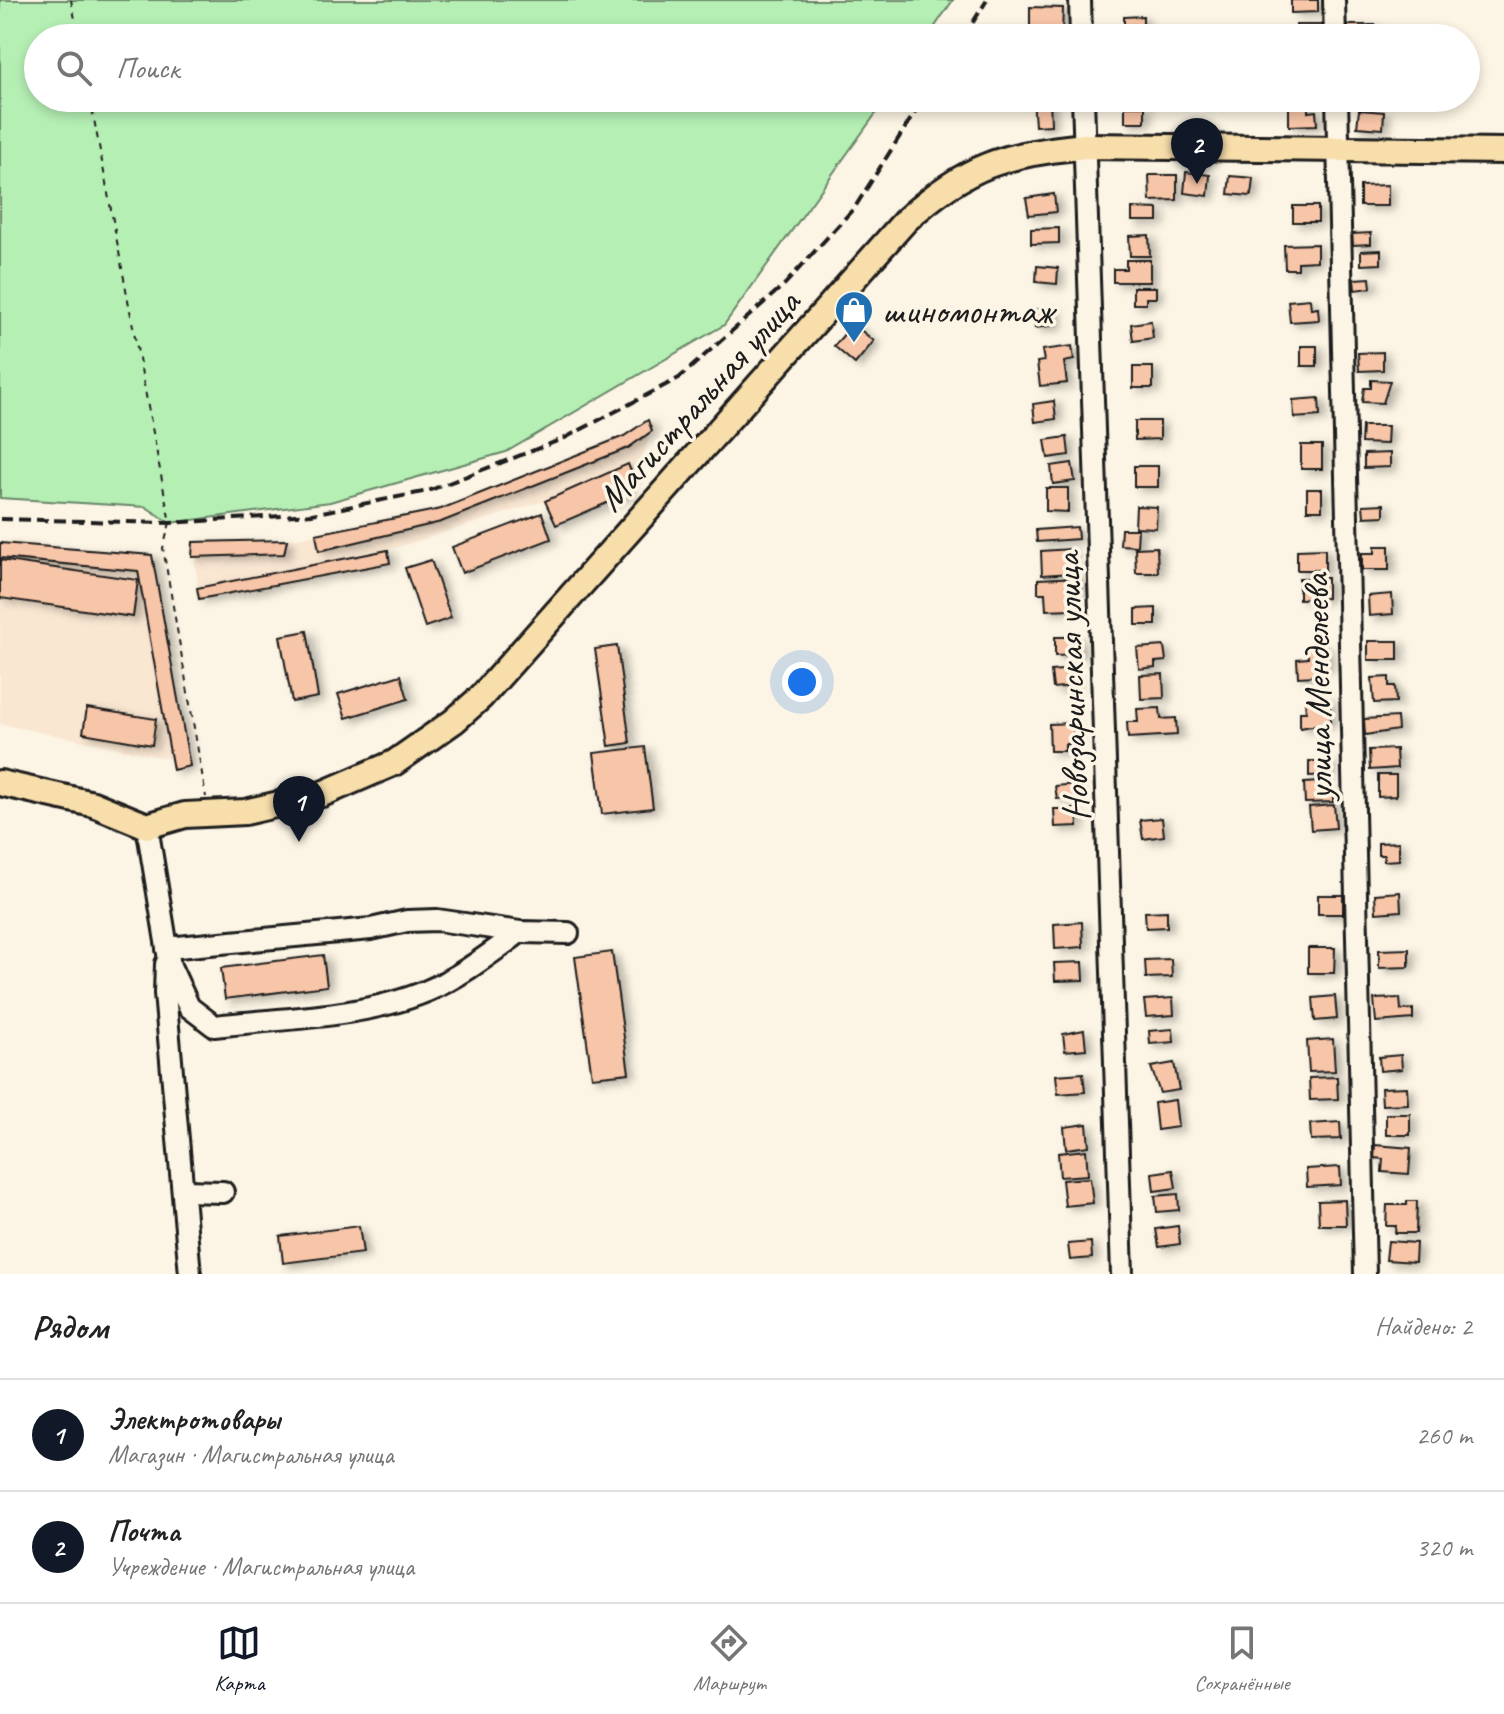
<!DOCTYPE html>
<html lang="ru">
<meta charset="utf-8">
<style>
:root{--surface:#fff;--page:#f2f2f2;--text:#222;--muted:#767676;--line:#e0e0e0;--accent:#111827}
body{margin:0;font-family:Caveat,sans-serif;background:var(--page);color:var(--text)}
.you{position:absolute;left:802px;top:682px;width:28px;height:28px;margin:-20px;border:6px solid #fff;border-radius:50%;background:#1a73e8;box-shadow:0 0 0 12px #1a73e833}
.badge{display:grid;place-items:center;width:52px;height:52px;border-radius:50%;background:var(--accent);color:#fff;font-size:26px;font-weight:700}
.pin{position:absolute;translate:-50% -66px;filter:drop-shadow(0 2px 4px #0008)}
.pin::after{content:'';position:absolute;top:42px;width:28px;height:24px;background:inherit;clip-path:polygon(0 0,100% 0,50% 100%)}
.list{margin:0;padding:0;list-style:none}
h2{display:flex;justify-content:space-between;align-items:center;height:104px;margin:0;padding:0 32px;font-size:34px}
h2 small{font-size:26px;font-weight:400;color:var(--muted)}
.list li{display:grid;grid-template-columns:52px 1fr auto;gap:24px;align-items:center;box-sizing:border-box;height:112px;padding:0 32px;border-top:2px solid var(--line)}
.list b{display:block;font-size:30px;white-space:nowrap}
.list p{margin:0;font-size:26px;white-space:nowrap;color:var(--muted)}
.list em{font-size:26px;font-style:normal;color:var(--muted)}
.icon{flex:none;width:44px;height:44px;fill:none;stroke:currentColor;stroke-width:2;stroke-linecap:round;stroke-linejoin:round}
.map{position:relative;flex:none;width:1504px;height:1274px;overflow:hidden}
.search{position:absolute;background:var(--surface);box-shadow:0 4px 12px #0003;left:24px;right:24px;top:24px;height:88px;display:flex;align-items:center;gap:20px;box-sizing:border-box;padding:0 28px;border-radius:44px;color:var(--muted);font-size:30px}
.sheet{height:328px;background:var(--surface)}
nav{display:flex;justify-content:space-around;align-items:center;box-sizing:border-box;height:112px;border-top:2px solid var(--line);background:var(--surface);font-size:22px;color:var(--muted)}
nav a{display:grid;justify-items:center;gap:4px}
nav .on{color:var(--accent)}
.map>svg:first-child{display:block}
</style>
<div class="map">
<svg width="1504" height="1274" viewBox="0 0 1504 1274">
<defs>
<filter id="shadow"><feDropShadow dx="6" dy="3.5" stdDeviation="4" flood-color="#0004"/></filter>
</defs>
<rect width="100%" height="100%" fill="#fcf5e5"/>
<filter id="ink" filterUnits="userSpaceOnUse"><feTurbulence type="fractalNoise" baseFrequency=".0125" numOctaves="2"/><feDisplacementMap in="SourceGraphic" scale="16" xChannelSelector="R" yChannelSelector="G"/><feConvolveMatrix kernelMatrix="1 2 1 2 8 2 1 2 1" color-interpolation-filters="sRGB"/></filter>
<g filter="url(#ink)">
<g fill="#fae7d2">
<polygon points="648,420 652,431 630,493 545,501 388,550 390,563 199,599 193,542 287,540 441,509 623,436"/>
<polygon points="0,543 152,555 190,766 173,770 171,759 0,724"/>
</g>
<polygon fill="#b5efb4" stroke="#688668" stroke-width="2" points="0,0 953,0 927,38 38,38 38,98 887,98 724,325 506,452 330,502 170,523 146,507 0,498"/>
<g fill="#f7c5a7" stroke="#1c1c1c" stroke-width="2" filter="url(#shadow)">
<polygon points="1291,0 1318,0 1318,12 1291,13"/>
<polygon points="1030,7 1063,8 1062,33 1030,32"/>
<polygon points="1143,16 1143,33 1124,34 1124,17"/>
<polygon points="1296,25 1324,25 1324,37 1296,38"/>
<rect x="1348" y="25" width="28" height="13"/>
<polygon points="1016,98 1050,98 1051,125 1035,126 1033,98"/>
<polygon points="1289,104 1308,104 1308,112 1316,111 1317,125 1289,126"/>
<rect x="1125" y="106" width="20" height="16"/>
<polygon points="1359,110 1384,112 1383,129 1357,127"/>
<polygon points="1186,172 1210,175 1208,196 1184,193"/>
<polygon points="1149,175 1177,175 1177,200 1150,201"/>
<polygon points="1230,176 1253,178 1251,196 1228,194"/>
<polygon points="1388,185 1388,206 1360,206 1360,186"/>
<polygon points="1054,194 1056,212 1029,215 1026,198"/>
<rect x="1293" y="206" width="25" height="16"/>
<polygon points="1132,208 1158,209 1158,221 1132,221"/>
<polygon points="1059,228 1059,243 1031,244 1031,229"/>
<polygon points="1371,233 1371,244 1353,245 1352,234"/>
<polygon points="1149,235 1150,256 1130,256 1129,236"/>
<polygon points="1317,244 1317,261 1298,262 1298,269 1285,269 1284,245"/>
<polygon points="1381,250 1381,264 1361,265 1361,251"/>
<polygon points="1126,260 1150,260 1150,282 1113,282 1113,269 1126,269"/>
<polygon points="1037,266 1058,268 1057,284 1036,282"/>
<polygon points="1370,278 1371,288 1355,290 1354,279"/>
<polygon points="1133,287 1156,287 1156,298 1146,298 1146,304 1133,304"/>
<polygon points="1310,299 1311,309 1318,308 1319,320 1290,322 1288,301"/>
<polygon points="1054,307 1056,325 1035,328 1033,310"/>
<polygon points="1151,321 1153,338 1133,341 1131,324"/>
<polygon points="853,324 874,341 855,364 834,346"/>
<polygon points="1072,346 1074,360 1064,362 1067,383 1040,386 1037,362 1044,361 1042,350"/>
<rect x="1301" y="346" width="16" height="20"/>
<polygon points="1383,352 1383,370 1359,371 1358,353"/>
<rect x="1133" y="367" width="20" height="21"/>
<polygon points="1371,380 1390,381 1383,403 1362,402 1364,388 1371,388"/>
<polygon points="1319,398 1320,416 1294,418 1293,400"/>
<polygon points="1054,401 1056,419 1035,422 1033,404"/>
<polygon points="648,420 652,431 628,448 441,522 319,551 316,534 441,509 624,436"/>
<polygon points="1135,421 1160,421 1160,439 1135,440"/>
<polygon points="1362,426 1388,426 1387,444 1361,443"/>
<polygon points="1067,437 1069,455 1048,458 1045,440"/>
<rect x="1301" y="445" width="21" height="24"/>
<polygon points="1390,453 1390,467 1364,468 1364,454"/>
<polygon points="1072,463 1075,481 1053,484 1051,466"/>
<polygon points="628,464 633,476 626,479 630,493 556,525 545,501"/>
<rect x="1134" y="466" width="24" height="21"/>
<polygon points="1046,488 1068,488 1068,512 1046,511"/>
<rect x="1307" y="489" width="15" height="21"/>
<polygon points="1384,504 1384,516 1364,517 1363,505"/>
<polygon points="1136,506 1157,507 1156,528 1135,527"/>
<polygon points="542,513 551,539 462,573 452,547"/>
<polygon points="1077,527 1078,539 1037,542 1036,530"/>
<polygon points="1121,529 1138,529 1137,546 1120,545"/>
<polygon points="287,540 284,554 192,557 193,542"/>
<polygon points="0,543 152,555 190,766 173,770 138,571 0,558"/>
<polygon points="1375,546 1389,546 1389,570 1362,570 1362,553 1375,553"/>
<polygon points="1157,547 1158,573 1136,573 1135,548"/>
<polygon points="1071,549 1072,573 1042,575 1041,551"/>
<polygon points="1325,549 1325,570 1297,570 1297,550"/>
<polygon points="388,550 390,563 199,599 197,588"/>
<polygon points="0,560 138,580 133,617 0,598"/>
<polygon points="431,560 451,618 425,627 405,568"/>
<polygon points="1081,577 1081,591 1072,592 1072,609 1046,610 1045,593 1038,593 1038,579"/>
<polygon points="1299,578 1327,578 1327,598 1299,599"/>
<polygon points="1392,594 1393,614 1369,616 1368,596"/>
<polygon points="1156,608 1156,625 1136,625 1136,609"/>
<polygon points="307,631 318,697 292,702 280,636"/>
<polygon points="1055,637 1079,637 1080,655 1055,656"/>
<rect x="1368" y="641" width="30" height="19"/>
<polygon points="1326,645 1328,667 1315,668 1316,676 1298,677 1297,659 1308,658 1307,647"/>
<polygon points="617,646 630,743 609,746 595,649"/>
<polygon points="1164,646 1166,661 1155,662 1155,667 1139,669 1137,648"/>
<polygon points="1073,669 1074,686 1053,688 1051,671"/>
<polygon points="1163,674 1164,698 1141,699 1140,675"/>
<polygon points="401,675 408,699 346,718 338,694"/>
<polygon points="1389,677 1389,686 1395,686 1396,702 1374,703 1372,678"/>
<polygon points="1330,699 1330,723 1300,728 1300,712 1306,712 1305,700"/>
<polygon points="87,708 156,719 152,745 83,733"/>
<polygon points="1160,708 1161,719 1176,718 1177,735 1128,738 1127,722 1138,722 1137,709"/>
<polygon points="1397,717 1398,730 1365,735 1364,719"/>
<polygon points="1073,723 1074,744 1065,744 1065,751 1050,751 1049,724"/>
<polygon points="645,747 653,808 602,814 594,753"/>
<polygon points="1396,749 1397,768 1370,770 1369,750"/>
<polygon points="1309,761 1330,761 1330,775 1309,776"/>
<polygon points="1378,775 1396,775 1396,796 1378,797"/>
<polygon points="1320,782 1320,789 1333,789 1333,802 1305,803 1304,783"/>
<polygon points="1076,784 1078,797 1057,799 1055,786"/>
<polygon points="1334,805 1336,828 1311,830 1309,807"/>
<polygon points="1054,809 1077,809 1078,826 1055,827"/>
<polygon points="1162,818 1164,836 1143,839 1140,820"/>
<polygon points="1399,842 1399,860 1384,861 1384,855 1378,855 1378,843"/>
<polygon points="1400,892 1401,911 1376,913 1375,894"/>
<rect x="1318" y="895" width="25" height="19"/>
<polygon points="1167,911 1167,927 1146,928 1145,912"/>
<polygon points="1082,922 1083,947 1055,949 1054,924"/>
<polygon points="1308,948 1335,948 1334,973 1308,973"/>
<polygon points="1409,949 1409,967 1379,968 1379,950"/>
<polygon points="612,952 629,1073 592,1077 575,957"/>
<polygon points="323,955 327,986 225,999 221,968"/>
<polygon points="1171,959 1172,977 1146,978 1145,960"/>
<polygon points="1083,962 1084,980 1055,981 1054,963"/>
<polygon points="1335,996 1337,1019 1315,1021 1313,998"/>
<polygon points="1173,998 1174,1015 1146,1017 1144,1000"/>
<polygon points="1400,998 1401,1010 1413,1009 1413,1019 1376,1022 1374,999"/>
<polygon points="1173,1029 1174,1042 1150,1044 1149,1031"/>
<polygon points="1084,1030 1086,1049 1065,1051 1063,1034"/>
<polygon points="1333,1039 1335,1071 1309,1072 1307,1041"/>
<polygon points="1401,1055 1402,1069 1380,1071 1379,1057"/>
<polygon points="1174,1063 1179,1090 1160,1093 1151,1067"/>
<polygon points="1083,1073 1085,1092 1058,1094 1056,1075"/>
<polygon points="1337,1077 1338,1099 1310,1100 1309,1078"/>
<polygon points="1407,1087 1408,1104 1382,1105 1381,1088"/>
<polygon points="1175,1100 1178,1127 1157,1130 1154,1103"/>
<rect x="1386" y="1114" width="24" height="21"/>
<polygon points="1340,1122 1341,1139 1311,1140 1310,1124"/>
<polygon points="1087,1124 1089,1146 1066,1149 1064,1127"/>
<polygon points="1375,1145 1411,1148 1409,1174 1382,1172 1383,1159 1374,1158"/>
<polygon points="1086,1150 1088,1175 1060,1177 1058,1153"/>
<polygon points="1340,1167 1341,1185 1307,1187 1306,1169"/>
<polygon points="1173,1170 1176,1188 1154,1191 1152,1173"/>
<polygon points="1090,1178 1093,1203 1065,1206 1062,1180"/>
<polygon points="1178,1194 1179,1210 1157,1212 1155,1196"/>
<polygon points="1345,1200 1346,1225 1319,1225 1318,1201"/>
<polygon points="1407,1201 1417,1201 1416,1233 1395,1233 1396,1226 1386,1226 1387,1205 1407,1205"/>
<polygon points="359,1226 363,1253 283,1263 280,1236"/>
<polygon points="1178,1226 1180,1244 1159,1247 1156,1229"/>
<polygon points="1388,1241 1416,1243 1415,1262 1386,1260"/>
<polygon points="1091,1242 1092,1258 1070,1260 1068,1244"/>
</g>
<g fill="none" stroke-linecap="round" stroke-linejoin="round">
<defs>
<g id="minor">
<polyline points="1080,0 1081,38"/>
<polyline points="1334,0 1335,38"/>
<polyline points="1083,98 1122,1274"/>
<polyline points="1337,98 1365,1274"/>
<path d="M147,826L170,966L189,1007L214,1026C283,1018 362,1018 427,991C460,977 491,953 520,932"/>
<polyline points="167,948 371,929 407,921 437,920 520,932 568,933"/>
<polyline points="166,964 165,993 190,1274"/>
<polyline points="184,1191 223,1192"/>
</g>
<path id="major" d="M0,783L93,804L147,826L185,815L245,812L322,794L394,763L454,721L481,697L906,220C966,165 1005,154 1085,146L1504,151"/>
</defs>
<use href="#minor" stroke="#1c1c1c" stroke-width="26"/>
<use href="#major" stroke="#1c1c1c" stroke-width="30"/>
<g stroke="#1c1c1c" stroke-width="2" stroke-dasharray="6 6" stroke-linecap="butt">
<polyline points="71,0 79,38"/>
<polyline points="90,98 170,523 163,548 206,797"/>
</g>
<use href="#minor" stroke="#fcf5e5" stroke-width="20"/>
<use href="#major" stroke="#f8deab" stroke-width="24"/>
<g stroke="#1c1c1c" stroke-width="4" stroke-dasharray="12 6" stroke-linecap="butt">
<polyline points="963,38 987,0"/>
<polyline points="0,519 170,523 312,514 428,491 565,438 679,378 785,284 855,207 924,98"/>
</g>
</g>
</g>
<defs>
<symbol id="shop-pin" viewBox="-11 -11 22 30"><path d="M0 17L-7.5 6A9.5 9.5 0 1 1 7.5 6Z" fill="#1f6fb2" stroke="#fcf5e5"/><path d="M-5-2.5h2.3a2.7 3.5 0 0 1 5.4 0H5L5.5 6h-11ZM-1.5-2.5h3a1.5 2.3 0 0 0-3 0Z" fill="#fff"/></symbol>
</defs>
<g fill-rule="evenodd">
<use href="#shop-pin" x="832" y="288" width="44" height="60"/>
</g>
<g text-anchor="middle" stroke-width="7" stroke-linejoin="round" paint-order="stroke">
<g font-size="38" fill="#1c1c1c" stroke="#fcf5e5" text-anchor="start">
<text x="882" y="323">шиномонтаж</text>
</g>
<g font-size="38" fill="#1c1c1c" stroke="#fcf5e5">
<text transform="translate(698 400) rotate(-48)" y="13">Магистральная улица</text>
<text transform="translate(1071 687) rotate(-92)" y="13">Новозаринская улица</text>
<text transform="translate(1317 687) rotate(-91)" y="13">улица Менделеева</text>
</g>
</g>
</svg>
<div class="you"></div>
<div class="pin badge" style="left:299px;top:842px">1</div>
<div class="pin badge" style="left:1197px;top:184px">2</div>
<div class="search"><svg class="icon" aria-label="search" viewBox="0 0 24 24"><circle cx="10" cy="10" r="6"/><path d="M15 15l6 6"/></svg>Поиск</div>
</div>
<section class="sheet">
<h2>Рядом<small>Найдено: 2</small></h2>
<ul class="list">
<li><span class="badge">1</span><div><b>Электротовары</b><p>Магазин · Магистральная улица</p></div><em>260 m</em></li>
<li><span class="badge">2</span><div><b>Почта</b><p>Учреждение · Магистральная улица</p></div><em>320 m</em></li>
</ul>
</section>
<nav>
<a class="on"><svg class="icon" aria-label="map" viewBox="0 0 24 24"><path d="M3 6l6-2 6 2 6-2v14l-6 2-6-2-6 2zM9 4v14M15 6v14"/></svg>Карта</a>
<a><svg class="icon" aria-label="directions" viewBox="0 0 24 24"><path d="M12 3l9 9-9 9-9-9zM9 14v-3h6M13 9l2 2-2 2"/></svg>Маршрут</a>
<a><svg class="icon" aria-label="saved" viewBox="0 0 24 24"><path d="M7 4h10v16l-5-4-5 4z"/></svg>Сохранённые</a>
</nav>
